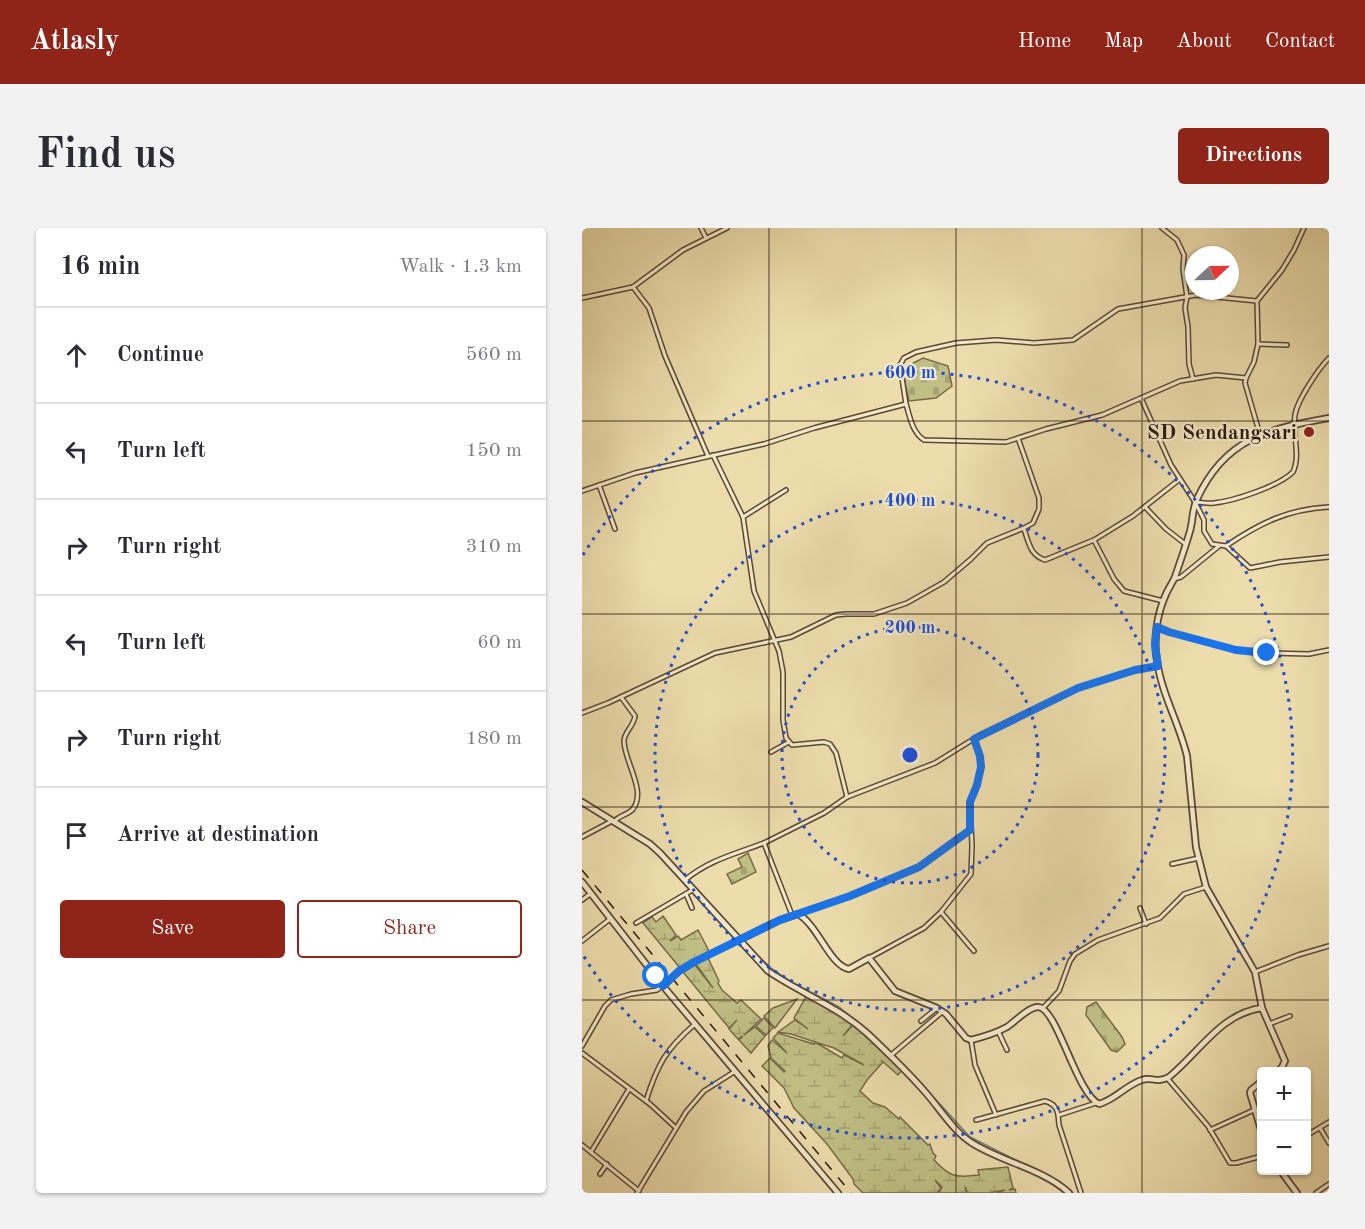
<!DOCTYPE html>
<meta charset="utf-8">
<style>
:root{--surface:#fff;--page:#f2f2f3;--text:#2b2b33;--muted:#7c7c81;--line:#e1e1e2;--accent:#8f2418}
body{margin:0;font-family:"Old Standard TT",serif;background:var(--page);color:var(--text)}
.controls{position:absolute;right:18px;bottom:18px;display:grid;overflow:hidden;border-radius:6px;box-shadow:0 2px 4px #0004}
.controls button{width:54px;height:54px;display:grid;place-items:center;padding:0;border:0;border-bottom:2px solid var(--line);background:var(--surface);color:var(--text);font:30px sans-serif}
.compass{position:absolute;left:603px;top:18px;width:54px;height:54px;border-radius:50%;background:var(--surface);box-shadow:0 2px 4px #0004;rotate:68deg}
.stop{position:absolute;width:18px;height:18px;margin:-14px;border:4px solid #1a73e8;border-radius:50%;background:#fff}
.stop.end{background:#1a73e8;border-color:#fff;box-shadow:0 2px 6px #0008}
.list{margin:0;padding:0;list-style:none}
h2{display:flex;justify-content:space-between;align-items:center;height:78px;margin:0;padding:0 24px;font-size:26px}
h2 small{font-size:20px;font-weight:400;color:var(--muted)}
.list li{display:grid;grid-template-columns:39px 1fr auto;gap:18px;align-items:center;box-sizing:border-box;height:96px;padding:0 24px;border-top:2px solid var(--line)}
.list b{display:block;font-size:22px;white-space:nowrap}
.list em{font-size:20px;font-style:normal;color:var(--muted)}
.actions{display:flex;gap:12px;padding:18px 24px}
.actions a{flex:1;padding:14px 0;border:2px solid var(--accent);border-radius:6px;text-align:center;font-size:21px;color:var(--accent)}
.actions .main{background:var(--accent);color:#fff}
.icon{flex:none;width:33px;height:33px;fill:none;stroke:currentColor;stroke-width:2;stroke-linecap:round;stroke-linejoin:round}
.map{position:relative;flex:none;width:747px;height:965px;overflow:hidden;border-radius:6px}
header{display:flex;align-items:center;gap:36px;box-sizing:border-box;height:84px;padding:0 30px;background:var(--accent);color:#fff}
header strong{font-size:28px}
nav{display:flex;gap:33px;margin-inline-start:auto;font-size:21px}
.intro{display:flex;align-items:center;justify-content:space-between;box-sizing:border-box;height:144px;padding:0 36px}
h1{margin:0;font-size:42px}
.button{padding:15px 27px;border-radius:6px;background:var(--accent);color:#fff;font-size:21px;font-weight:700}
main{display:flex;gap:36px;padding:0 36px}
aside{flex:1;background:var(--surface);border-radius:6px;box-shadow:0 2px 4px #0004}
.map>svg:first-child{display:block}
</style>
<header>
<strong>Atlasly</strong>
<nav><a>Home</a><a>Map</a><a>About</a><a>Contact</a></nav>
</header>
<div class="intro"><h1>Find us</h1><a class="button">Directions</a></div>
<main>
<aside>
<h2>16 min<small>Walk · 1.3 km</small></h2>
<ul class="list">
<li><svg class="icon" aria-label="ahead" viewBox="0 0 24 24"><path d="M12 20V5M6 11l6-6 6 6"/></svg><div><b>Continue</b></div><em>560 m</em></li>
<li><svg class="icon" aria-label="left" viewBox="0 0 24 24"><path d="M17 20v-9H6M10 6l-5 5 5 5"/></svg><div><b>Turn left</b></div><em>150 m</em></li>
<li><svg class="icon" aria-label="right" viewBox="0 0 24 24"><path d="M7 20v-9h11M14 6l5 5-5 5"/></svg><div><b>Turn right</b></div><em>310 m</em></li>
<li><svg class="icon" aria-label="left" viewBox="0 0 24 24"><path d="M17 20v-9H6M10 6l-5 5 5 5"/></svg><div><b>Turn left</b></div><em>60 m</em></li>
<li><svg class="icon" aria-label="right" viewBox="0 0 24 24"><path d="M7 20v-9h11M14 6l5 5-5 5"/></svg><div><b>Turn right</b></div><em>180 m</em></li>
<li><svg class="icon" aria-label="arrive" viewBox="0 0 24 24"><path d="M6 21V4h12l-3 4 3 4H6"/></svg><div><b>Arrive at destination</b></div></li>
</ul>
<div class="actions"><a class="main">Save</a><a>Share</a></div>
</aside>
<div class="map">
<svg width="747" height="965" viewBox="0 0 747 965">
<defs>
<pattern id="wetland-marsh" width="20" height="14" patternUnits="userSpaceOnUse" patternTransform="scale(1.5)"><rect width="20" height="14" fill="#c0bf85"/><path d="M1 5h8M5 5V1M11 12h8M15 12V8" fill="none" stroke="#a5a372"/></pattern>
<pattern id="cemetery-stones" width="16" height="16" patternUnits="userSpaceOnUse" patternTransform="scale(1.5)"><rect width="16" height="16" fill="#c0bf85"/><path d="M2 7V4a2 2 0 0 1 4 0v3zM10 15v-3a2 2 0 0 1 4 0v3z" fill="#a5a372"/></pattern>
</defs>
<rect width="100%" height="100%" fill="#edddad"/>
<filter id="stains"><feTurbulence type="fractalNoise" baseFrequency=".00333" numOctaves="4"/><feColorMatrix values="0 0 0 0 .2 0 0 0 0 .09 0 0 0 0 .02 0 0 0 .5 -.17"/></filter>
<radialGradient id="worn" r=".72"><stop offset=".6" stop-color="#630" stop-opacity="0"/><stop offset="1" stop-color="#630" stop-opacity=".3"/></radialGradient>
<g fill="url(#wetland-marsh)" stroke="#766b48" stroke-width="1.5" fill-rule="evenodd">
<polygon points="81,688 94,707 88,713 96,708 99,712 116,702 127,723 98,740 61,695 70,689 74,694"/>
<polygon points="126,730 137,753 136,755 140,762 155,775 159,772 179,791 162,807 173,799 183,808 169,825 157,812 161,808 156,811 147,801 155,792 147,800 101,744 113,737 131,760 114,736"/>
<path d="M225,767L252,782L270,797L261,808L271,797L320,842L316,847L299,832L301,834L285,852L278,863L291,875L303,879L317,891L318,889L346,917L348,916L351,925L354,928L352,932C368,949 373,950 397,947L396,942L426,939L431,960L427,962L433,961L434,965H414L423,962L407,965H385L384,959V965H357L360,959L353,952L359,960L355,965H281L272,956L271,951L245,916L212,880L202,860L180,838L188,830L202,844L203,843L189,830L186,818L190,812L205,825L191,810L196,805L232,816L233,814L209,806L196,804L213,792L226,801L212,790ZM233,814L252,820L282,837L262,827L260,830Z"/>
<polygon points="215,771 193,800 182,788 191,780"/>
<polygon points="182,790 191,800 184,807 174,798"/>
</g>
<g fill="url(#cemetery-stones)" stroke="#766b48" stroke-width="1.5">
<polygon points="341,130 366,138 370,158 354,170 327,173 320,141"/>
<polygon points="166,625 174,644 150,656 145,646 160,639 156,631"/>
<polygon points="514,774 540,809 543,816 535,824 529,822 504,787 505,779"/>
</g>
<g fill="none" stroke-linecap="round" stroke-linejoin="round">
<g stroke="#6f7871" stroke-width="1.5">
<polyline points="168,720 189,740 209,754 257,779 286,802 334,850 388,909 450,940"/>
<polyline points="467,948 491,965"/>
</g>
<defs>
<g id="minor">
<polyline points="119,0 124,10"/>
<polyline points="580,0 595,12 602,27 601,41 605,69 603,80 606,99 607,136 611,151"/>
<polyline points="51,59 101,22 145,0"/>
<polyline points="0,70 51,59 67,80 83,128 126,228"/>
<polyline points="676,116 705,117"/>
<polyline points="559,170 589,237 613,274 622,292 622,303 630,316 644,318 668,340 698,334 747,329"/>
<polyline points="324,176 318,137 322,130 334,124 374,115 414,112 452,115 491,112 536,81 614,67 675,73"/>
<polyline points="678,207 663,155 664,150 672,134 676,116 675,73 700,42 712,22 722,0"/>
<polyline points="131,227 161,289 172,363 197,423 201,444 201,492 204,510 210,517 242,514 248,516 254,525 265,569"/>
<polyline points="17,257 33,301"/>
<path d="M0,263L53,245L182,216L232,200L324,176C328,189 330,204 342,212L424,214L464,201L520,187L598,153L634,147L664,150"/>
<path d="M613,274C619,274 626,276 632,275C652,273 697,258 711,244C719,227 710,206 713,187C715,173 736,141 747,130"/>
<polyline points="563,279 584,301 602,315"/>
<polyline points="161,289 204,262"/>
<path d="M442,301C447,315 448,327 463,332L512,312L532,351L542,363L581,373"/>
<polyline points="512,312 551,288 598,251"/>
<path d="M644,318C678,295 706,281 747,279"/>
<polyline points="592,351 599,349 637,318"/>
<polyline points="575,399 587,404 654,422 685,425 727,426 747,422"/>
<polyline points="0,485 26,475 133,425 209,409 254,387 264,386 292,386 325,375 362,354 389,331 405,315 442,300 451,295 457,281 457,270 436,210"/>
<polyline points="189,524 207,514"/>
<path d="M32,594C37,587 46,587 51,581C65,563 42,533 42,513C42,504 52,498 53,488L39,469"/>
<polyline points="0,609 30,593"/>
<polyline points="590,636 617,630"/>
<path d="M103,652C127,632 153,626 182,615"/>
<polyline points="104,666 110,680"/>
<polyline points="0,672 8,666"/>
<polyline points="558,680 564,696"/>
<polyline points="359,684 392,723"/>
<polyline points="216,686 269,668 337,639 388,602"/>
<polyline points="210,687 182,615 242,585 265,569 353,535 398,507 496,460 553,442 576,438"/>
<polyline points="54,695 112,661"/>
<polyline points="0,713 28,691"/>
<polyline points="287,730 342,700 359,684 389,646 390,618 388,574 395,557 399,539 398,528 392,511"/>
<polyline points="673,744 716,727 747,718"/>
<polyline points="461,780 477,763 488,733 493,726 516,712 578,690 602,666 624,659"/>
<polyline points="339,793 355,780"/>
<polyline points="687,796 708,788"/>
<polyline points="416,803 425,822"/>
<polyline points="389,812 393,837 414,887"/>
<polyline points="0,818 23,778 29,772 49,766 75,762 97,743 112,734 157,712"/>
<polyline points="0,825 68,876 94,900"/>
<polyline points="308,828 360,784"/>
<polyline points="585,850 626,898 648,935 654,935 680,928"/>
<path d="M64,873C75,837 84,821 113,796"/>
<polyline points="477,887 514,875"/>
<path d="M394,892L463,873C477,877 476,886 477,897L499,965"/>
<polyline points="738,900 747,915"/>
<polyline points="628,902 672,882"/>
<polyline points="724,908 747,894"/>
<polyline points="0,917 57,963"/>
<polyline points="9,924 47,861"/>
<polyline points="18,946 25,936"/>
<polyline points="55,965 104,884 122,863 152,844"/>
<polyline points="734,965 747,956"/>
</g>
<g id="tertiary">
<path d="M0,574L68,616L78,625L186,743C220,766 255,778 286,806C306,825 326,844 344,865C358,881 372,904 390,915C420,934 461,941 487,965"/>
<polyline points="0,654 81,758 256,965"/>
<path d="M157,712L198,692L216,686C236,697 248,738 267,741L287,730L313,763L355,780L364,786L384,810L389,812C401,809 414,805 425,799C433,794 446,779 456,779C475,779 494,865 517,876C533,872 544,857 560,852C570,848 573,856 587,849C617,825 639,785 680,780"/>
<path d="M695,844L700,839L703,833L680,780L673,744L624,659L614,619L605,528C597,495 580,467 575,433C571,411 575,386 584,366C587,359 592,353 594,346C599,331 604,317 608,303C611,293 610,281 615,271C643,210 686,201 747,190"/>
<polyline points="680,853 669,862 668,865 680,905"/>
<polyline points="698,942 715,965"/>
</g>
</defs>
<use href="#minor" stroke="#5c4834" stroke-width="6"/>
<use href="#tertiary" stroke="#5c4834" stroke-width="8"/>
<use href="#minor" stroke="#f3e9ca" stroke-width="3"/>
<use href="#tertiary" stroke="#f3e9ca" stroke-width="4.5"/>
<polyline stroke="#2b170b" stroke-width="1.5" stroke-dasharray="10 10" stroke-linecap="butt" points="0,642 269,965"/>
</g>
<g fill="none" stroke-linecap="round" stroke-linejoin="round">
<polyline stroke="#1a73e8" stroke-width="8" points="74,748 81,758 97,743 112,734 198,692 268,668 337,639 388,602 388,574 395,557 399,539 398,528 392,511 496,460 553,442 576,438 573,417 575,399 587,404 654,422 685,425"/>
</g>
<path fill="none" stroke="#2b170b" stroke-width="1.5" stroke-opacity="0.55" d="M187,0V965M374,0V965M560,0V965M0,193H747M0,386H747M0,579H747M0,772H747"/>
<g fill="none" stroke="#1d4ed8" stroke-width="3" stroke-dasharray="3 6">
<circle cx="328" cy="527" r="128"/>
<circle cx="328" cy="527" r="255"/>
<path d="M1 327A383 383 0 1 1 1 727"/>
</g>
<circle fill="#8f2418" stroke="#f3e9ca" stroke-width="2" cx="727" cy="204" r="6"/>
<g text-anchor="middle" stroke-width="4.5" stroke-linejoin="round" paint-order="stroke">
<g font-size="21" font-weight="bold" fill="#2b170b" stroke="#f3e9ca" text-anchor="end">
<text x="715" y="211">SD Sendangsari</text>
</g>
</g>
<circle cx="328" cy="527" r="9" fill="#1d4ed8" stroke="#f3e9ca" stroke-width="3"/>
<g font-size="18" text-anchor="middle" font-weight="bold" fill="#1d4ed8" stroke="#f3e9ca" stroke-width="4.5" stroke-linejoin="round" paint-order="stroke">
<text x="328" y="150">600 m</text>
<text x="328" y="278">400 m</text>
<text x="328" y="405">200 m</text>
</g>
<rect width="100%" height="100%" filter="url(#stains)"/>
<rect width="100%" height="100%" fill="url(#worn)"/>
</svg>
<div class="controls">
<button>+</button>
<button>−</button>
</div>
<svg class="compass" viewBox="-18 -18 36 36"><path d="M0-13l5 13h-10z" fill="#e53935"/><path d="M0 13l5-13h-10z" fill="#7c7c81"/></svg>
<div class="stop" style="left:74px;top:748px"></div>
<div class="stop end" style="left:685px;top:425px"></div>
</div>
</main>
